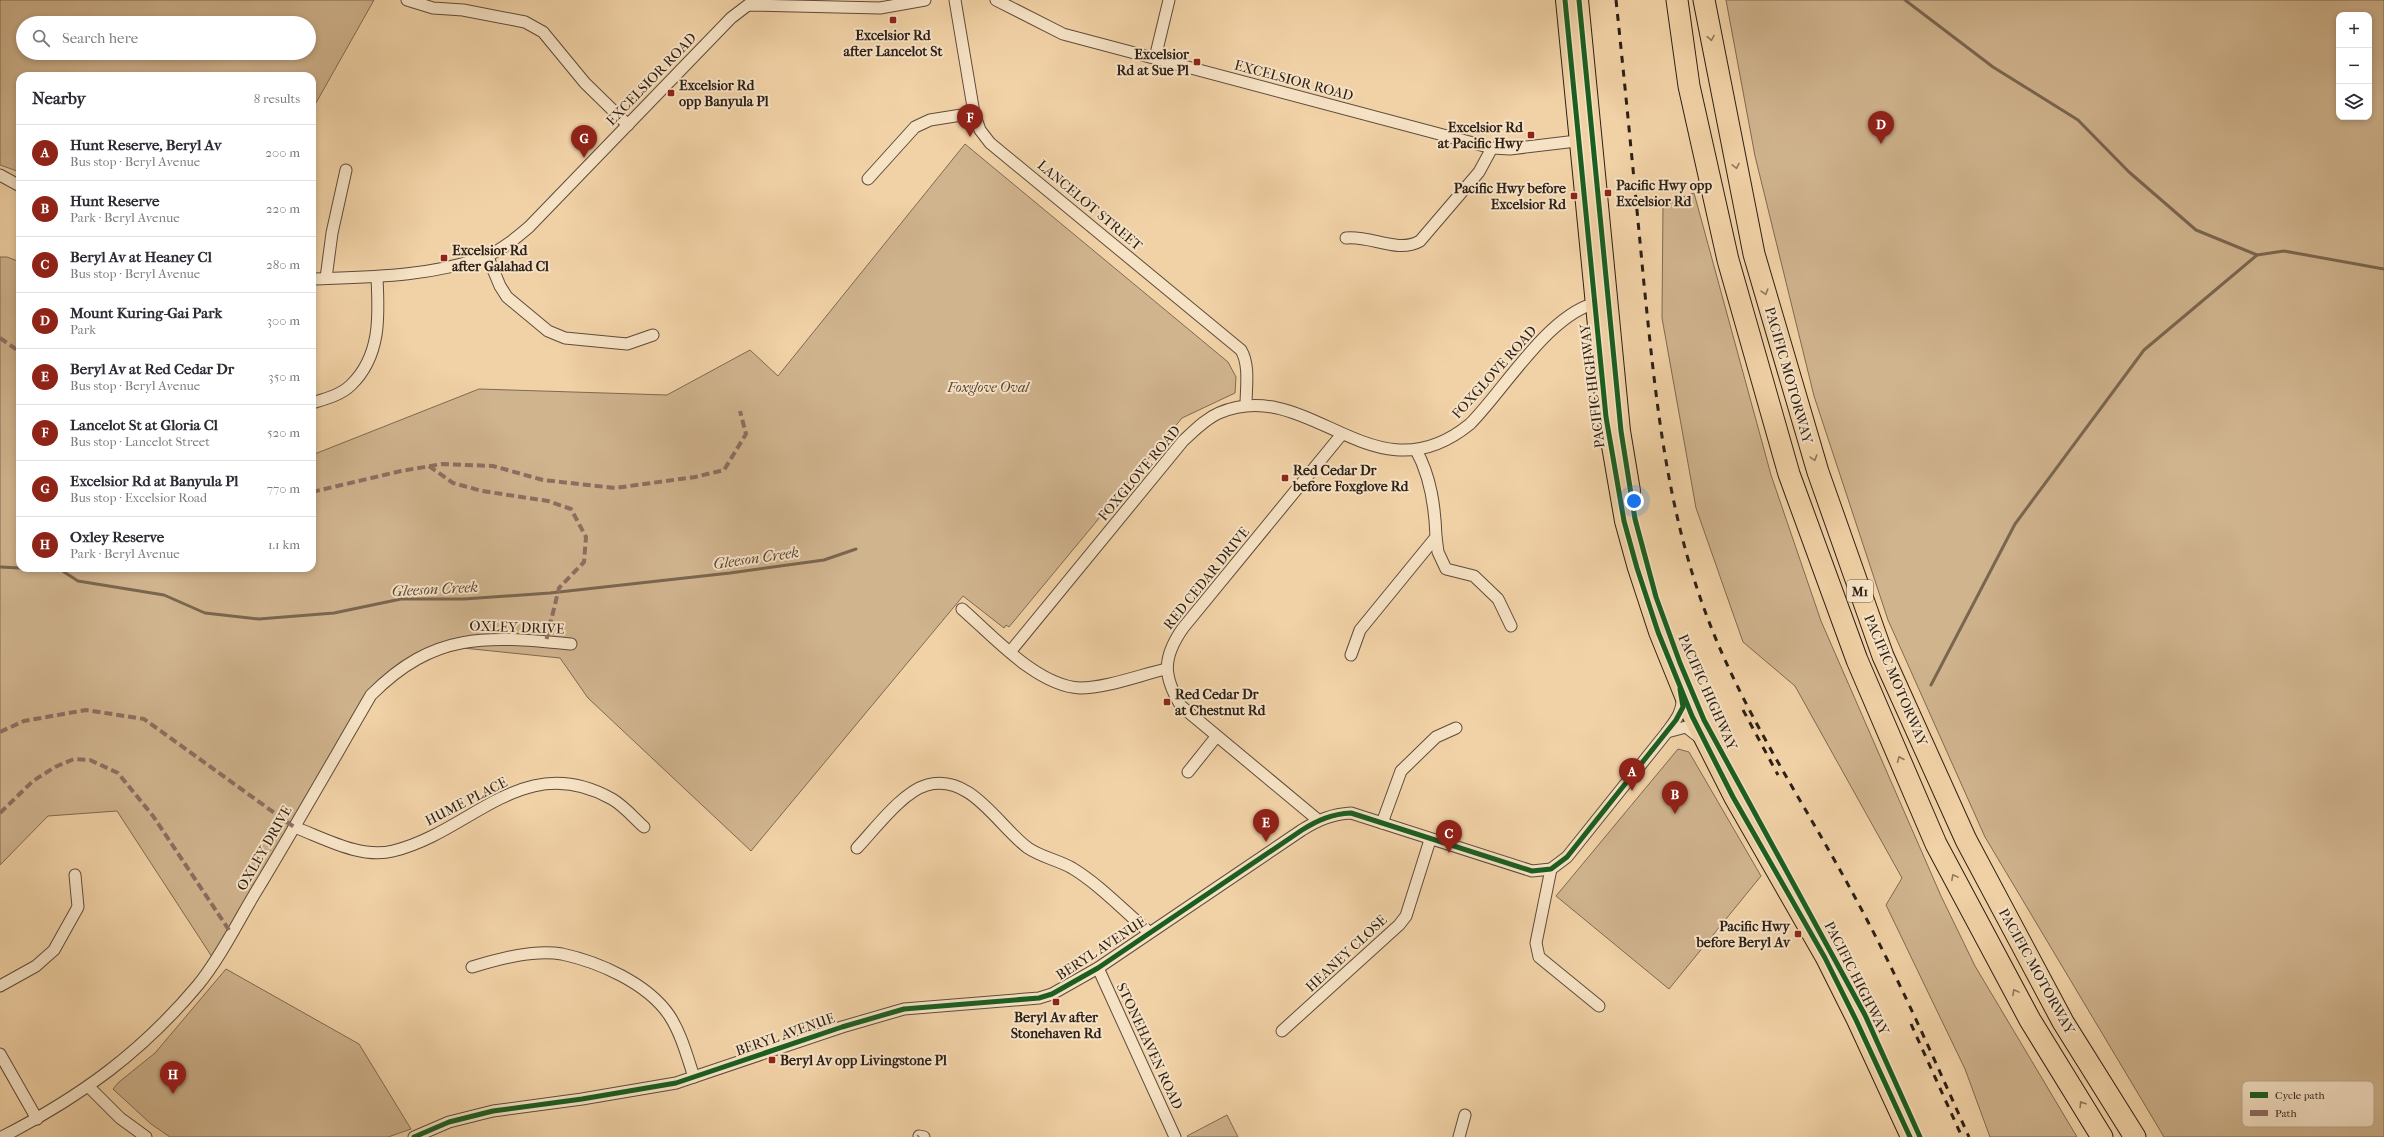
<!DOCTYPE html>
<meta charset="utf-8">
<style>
:root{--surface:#fff;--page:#f7f7f7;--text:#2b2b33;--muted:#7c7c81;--line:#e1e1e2;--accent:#8f2418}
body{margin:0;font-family:"IM FELL French Canon",serif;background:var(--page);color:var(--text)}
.controls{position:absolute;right:12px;top:12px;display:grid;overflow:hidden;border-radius:8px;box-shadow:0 2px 6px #0003}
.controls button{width:36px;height:36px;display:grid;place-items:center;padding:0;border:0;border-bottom:1px solid var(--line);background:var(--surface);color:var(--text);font:20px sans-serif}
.you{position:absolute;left:1634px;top:501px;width:14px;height:14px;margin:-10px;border:3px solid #fff;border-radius:50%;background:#1a73e8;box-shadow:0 0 0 6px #1a73e833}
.badge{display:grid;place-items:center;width:26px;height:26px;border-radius:50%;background:var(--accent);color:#fff;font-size:13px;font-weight:700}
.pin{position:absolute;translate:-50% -33px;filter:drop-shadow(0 1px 2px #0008)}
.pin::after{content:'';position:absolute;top:21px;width:14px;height:12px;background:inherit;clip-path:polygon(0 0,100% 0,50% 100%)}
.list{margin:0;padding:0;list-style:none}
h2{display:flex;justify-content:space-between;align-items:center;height:52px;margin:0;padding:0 16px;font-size:17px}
h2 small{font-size:13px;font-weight:400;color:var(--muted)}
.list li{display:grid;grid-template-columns:26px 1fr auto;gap:12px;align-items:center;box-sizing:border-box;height:56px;padding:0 16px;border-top:1px solid var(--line)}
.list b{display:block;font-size:15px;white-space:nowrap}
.list p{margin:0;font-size:13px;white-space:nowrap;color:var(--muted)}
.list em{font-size:13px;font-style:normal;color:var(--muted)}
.icon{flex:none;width:22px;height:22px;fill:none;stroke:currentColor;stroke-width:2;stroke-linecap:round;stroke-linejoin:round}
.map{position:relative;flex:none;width:2384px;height:1137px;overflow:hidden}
.search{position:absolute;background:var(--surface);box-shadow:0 2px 6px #0003;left:16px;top:16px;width:300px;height:44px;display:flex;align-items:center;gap:10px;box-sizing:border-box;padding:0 14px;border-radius:22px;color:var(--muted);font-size:15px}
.panel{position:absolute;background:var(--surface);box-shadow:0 2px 6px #0003;left:16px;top:72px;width:300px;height:500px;border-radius:12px}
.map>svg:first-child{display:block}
</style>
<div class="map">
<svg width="2384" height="1137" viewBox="0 0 2384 1137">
<rect width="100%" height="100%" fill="#f1d2a6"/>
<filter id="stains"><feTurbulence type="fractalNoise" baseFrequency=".005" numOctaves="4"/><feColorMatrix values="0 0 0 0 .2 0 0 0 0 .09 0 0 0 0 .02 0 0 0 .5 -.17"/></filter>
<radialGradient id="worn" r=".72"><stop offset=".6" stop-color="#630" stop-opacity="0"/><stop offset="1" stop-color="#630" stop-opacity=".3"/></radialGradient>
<g fill="#d0b48e" stroke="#7e6a52" fill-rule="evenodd">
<path d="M0,0H374L312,110V76H20V172L0,165ZM23,23H309V53H23Z"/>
<path d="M1726,0H2384V1137H2164L1985,837L1888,620L1814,396L1755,156ZM2339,15H2369V117H2339Z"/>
<polygon points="965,144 1228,362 1236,377 1235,393 1182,418 1009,627 1006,625 1004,628 963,596 751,851 588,698 560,658 463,648 419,660 374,691 214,960 117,811 48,816 0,865 0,257 7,257 20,262 20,568 312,568 312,455 479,389 667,395 750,350 778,376"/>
<polygon points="1694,193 1771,475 1821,621 1941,896 1975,966 2077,1137 1990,1137 1965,1069 1886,905 1902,878 1795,686 1743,642 1696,508 1662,318 1663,204"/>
<polygon points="1678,749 1689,752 1761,876 1669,989 1556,896"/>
<polygon points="226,969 359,1044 411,1129 388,1137 170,1137 151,1124 113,1089 119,1082 155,1053"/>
<polygon points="1227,1115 1238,1137 1188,1137 1187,1136"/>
</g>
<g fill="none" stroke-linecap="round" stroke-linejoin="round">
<g stroke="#7a664f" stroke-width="3">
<polyline points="1905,0 1993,67 2078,120 2129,172 2196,230 2257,255"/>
<polyline points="0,567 20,568"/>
<polyline points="21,568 61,570 78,581 164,595 205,613 259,619 334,613 401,599 464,599 550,593 730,573 824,560 856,549"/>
<polyline points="1931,685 2015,524 2144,350 2257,255 2284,251 2384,269"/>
</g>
<defs>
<g id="minor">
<polyline points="407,0 433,8 463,10 525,22 543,32 585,83 628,125"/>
<path d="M955,0L974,113L980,130L990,143L1241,350C1250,365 1246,388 1246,405"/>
<polyline points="996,0 1063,34 1492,148 1510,149 1585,140"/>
<polyline points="1155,58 1169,0"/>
<polyline points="0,175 20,186"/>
<polyline points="868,179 915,127 930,120 974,113"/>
<path d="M1346,238C1371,235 1397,254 1420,241L1479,172L1492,148"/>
<polyline points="487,255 500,286 507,297 548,331 565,338 627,344 653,335"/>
<polyline points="326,278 332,233 346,170"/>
<path d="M312,279C371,277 430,277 487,256C503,249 516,238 529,227L731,18L748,5L880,8L925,0"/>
<path d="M312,403C325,399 341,395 351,385C381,356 379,316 377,278"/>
<polyline points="1436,537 1438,552 1446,569 1474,576 1498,599 1511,626"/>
<path d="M962,609C993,636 1037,686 1080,688C1106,688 1140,675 1166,669"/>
<path d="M1010,652L1183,441C1194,431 1205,419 1219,413C1310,374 1373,503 1470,424C1505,389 1550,311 1600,302"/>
<path d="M1351,655L1360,630L1436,537C1435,507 1431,477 1416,450"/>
<polyline points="1667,732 1686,727 1700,738"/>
<polyline points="1188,772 1216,737"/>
<path d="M1318,820L1181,706C1163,676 1162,658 1183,628L1342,434"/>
<polyline points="1382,823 1401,771 1436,737 1456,728"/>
<path d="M294,827C324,838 360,859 393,851C472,832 523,749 612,799C624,806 634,818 644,827"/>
<path d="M857,848C875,829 902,792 927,785C971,773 998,826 1028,848C1041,857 1058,860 1072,868C1100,885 1124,911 1149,932"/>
<polyline points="1551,869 1536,943 1539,957 1599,1006"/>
<path d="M472,967C499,959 534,949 562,954C599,962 647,983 669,1015C681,1033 687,1056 694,1077"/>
<polyline points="1098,968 1175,1137"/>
<polyline points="0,986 36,966 54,950 78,907 75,875"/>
<polyline points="1282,1031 1399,925 1406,916 1430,840"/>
<polyline points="0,1054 37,1119"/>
<polyline points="89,1087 120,1118 146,1137"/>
<polyline points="919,1136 924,1137"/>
<path d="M2,1137C80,1097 141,1053 198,985C220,958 236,925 254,895C294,829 332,762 371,695C435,631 486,636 571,644"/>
<path d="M414,1137L449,1122L493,1111L582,1099L676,1083L842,1027L904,1009L1039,998L1052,994L1098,968L1302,830C1318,820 1332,814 1351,813L1532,871L1551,869L1567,857L1667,732C1675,721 1683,712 1682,698"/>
<polyline points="1459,1137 1465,1115"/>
</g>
<g id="primary">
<polyline points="1565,0 1606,417 1624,521 1637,568 1658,632 1692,716 1733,797 1825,958 1856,1020 1910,1137"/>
<polyline points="1579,0 1621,431 1631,491"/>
</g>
<g id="motorway">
<polyline points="1677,0 1689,86 1728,260 1789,474 1857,660 1936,844 2030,1020 2102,1137"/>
<polyline points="1704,0 1754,254 1818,472 1883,656 1966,840 2063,1022 2135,1137"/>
</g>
</defs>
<use href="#minor" stroke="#5d4c3b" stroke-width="13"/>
<use href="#primary" stroke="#2c1f17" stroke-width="20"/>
<use href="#motorway" stroke="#2c1f17" stroke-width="23"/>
<use href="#minor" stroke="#f6e2c5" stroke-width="11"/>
<use href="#primary" stroke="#f1d2a6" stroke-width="18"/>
<use href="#motorway" stroke="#f1d2a6" stroke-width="21"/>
<g stroke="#2c1f17" stroke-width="3" stroke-dasharray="7 7" stroke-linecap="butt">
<path d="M1616,0C1626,95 1635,189 1644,284C1655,391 1665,497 1701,600C1737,704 1799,794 1851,890C1895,970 1932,1054 1969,1137"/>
<polyline points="1743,710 1778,775"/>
<polyline points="1911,1024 1962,1137"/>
</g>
<g stroke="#8d6e63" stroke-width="4" stroke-dasharray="8 4" stroke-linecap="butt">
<polyline points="0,338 20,352"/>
<polyline points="429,466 453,483 482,491 548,501 571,509 586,537 584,562 559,588 546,641"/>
<polyline points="312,492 401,471 442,464 493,466 543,480 615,488 695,477 724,470 746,434 740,411"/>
<polyline points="0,732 24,721 86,710 144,719 294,827"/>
<polyline points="0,813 33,781 55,767 74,759 90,760 118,773 153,816 231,933"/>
<polyline points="918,1137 919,1136"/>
</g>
<defs>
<g id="cycleway">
<polyline points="1565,0 1606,417 1624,521 1637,568 1658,632 1692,716 1733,797 1825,958 1856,1020 1910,1137"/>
<polyline points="1579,0 1621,431 1635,519 1656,597 1680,663 1704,720 1865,1015 1920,1137"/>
<path d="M414,1137L449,1122L493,1111L582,1099L676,1083L842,1027L904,1009L1039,998L1052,994L1098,968L1302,830C1318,820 1332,814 1351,813L1532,871L1551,869L1567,857L1676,720L1683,707L1680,689"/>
</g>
</defs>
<use href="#cycleway" stroke="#f6e2c5" stroke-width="8"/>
<use href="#cycleway" stroke="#1b5e20" stroke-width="5"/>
</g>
<defs><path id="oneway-chevron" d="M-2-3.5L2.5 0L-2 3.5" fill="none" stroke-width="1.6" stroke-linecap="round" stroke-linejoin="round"/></defs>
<g stroke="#8e785e">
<use href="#oneway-chevron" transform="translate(1711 38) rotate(80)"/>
<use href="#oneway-chevron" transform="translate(1736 166) rotate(78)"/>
<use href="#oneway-chevron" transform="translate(1765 292) rotate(74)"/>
<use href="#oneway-chevron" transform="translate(1814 458) rotate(74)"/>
<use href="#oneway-chevron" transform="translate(1900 759) rotate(-113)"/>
<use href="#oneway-chevron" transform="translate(1954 877) rotate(-118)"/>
<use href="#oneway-chevron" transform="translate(2015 992) rotate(-118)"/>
<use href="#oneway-chevron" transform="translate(2082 1104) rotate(-122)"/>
</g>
<g fill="#8f2418" stroke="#f6e2c5" stroke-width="1.5">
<rect x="889" y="16" width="8" height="8" rx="2"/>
<rect x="1193" y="58" width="8" height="8" rx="2"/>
<rect x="667" y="89" width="8" height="8" rx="2"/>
<rect x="1527" y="131" width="8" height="8" rx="2"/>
<rect x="1604" y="189" width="8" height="8" rx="2"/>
<rect x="1570" y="192" width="8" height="8" rx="2"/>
<rect x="440" y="254" width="8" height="8" rx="2"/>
<rect x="1281" y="474" width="8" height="8" rx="2"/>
<rect x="1163" y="698" width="8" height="8" rx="2"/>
<rect x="1794" y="930" width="8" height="8" rx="2"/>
<rect x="1052" y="998" width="8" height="8" rx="2"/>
<rect x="768" y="1056" width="8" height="8" rx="2"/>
</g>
<g text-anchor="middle" stroke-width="4" stroke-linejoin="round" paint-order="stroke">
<rect fill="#f6e2c5" stroke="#695a4b" stroke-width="1" x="1847" y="580" width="26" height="22" rx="3"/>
<g font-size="13" font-weight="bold" fill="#2c1f17">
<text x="1860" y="596">M1</text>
</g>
<g font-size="14" font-weight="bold" fill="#2c1f17" stroke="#f6e2c5" text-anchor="start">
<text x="893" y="40" text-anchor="middle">Excelsior Rd<tspan x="893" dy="16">after Lancelot St</tspan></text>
<text x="1189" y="59" text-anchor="end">Excelsior<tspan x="1189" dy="16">Rd at Sue Pl</tspan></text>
<text x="679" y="90">Excelsior Rd<tspan x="679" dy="16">opp Banyula Pl</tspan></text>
<text x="1523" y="132" text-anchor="end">Excelsior Rd<tspan x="1523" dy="16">at Pacific Hwy</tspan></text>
<text x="1616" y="190">Pacific Hwy opp<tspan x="1616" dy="16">Excelsior Rd</tspan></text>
<text x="1566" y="193" text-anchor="end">Pacific Hwy before<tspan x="1566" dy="16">Excelsior Rd</tspan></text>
<text x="452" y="255">Excelsior Rd<tspan x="452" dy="16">after Galahad Cl</tspan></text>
<text x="1293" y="475">Red Cedar Dr<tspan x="1293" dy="16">before Foxglove Rd</tspan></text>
<text x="1175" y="699">Red Cedar Dr<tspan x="1175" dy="16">at Chestnut Rd</tspan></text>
<text x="1790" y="931" text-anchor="end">Pacific Hwy<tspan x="1790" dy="16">before Beryl Av</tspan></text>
<text x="1056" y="1022" text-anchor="middle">Beryl Av after<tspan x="1056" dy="16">Stonehaven Rd</tspan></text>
<text x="780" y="1065">Beryl Av opp Livingstone Pl</text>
</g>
<g font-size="14" fill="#2c1f17" stroke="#f6e2c5">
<text transform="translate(651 79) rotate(-46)" y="5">EXCELSIOR ROAD</text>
<text transform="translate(1294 80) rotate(15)" y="5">EXCELSIOR ROAD</text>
<text transform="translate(1090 205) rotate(40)" y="5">LANCELOT STREET</text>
<text transform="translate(1494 372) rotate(-48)" y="5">FOXGLOVE ROAD</text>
<text transform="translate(1789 375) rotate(74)" y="5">PACIFIC MOTORWAY</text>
<text transform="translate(1592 386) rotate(-97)" y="5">PACIFIC HIGHWAY</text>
<text transform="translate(1139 473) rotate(-50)" y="5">FOXGLOVE ROAD</text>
<text transform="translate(1206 578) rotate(-51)" y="5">RED CEDAR DRIVE</text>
<text transform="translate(517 627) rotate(2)" y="5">OXLEY DRIVE</text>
<text transform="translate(1896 680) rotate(67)" y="5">PACIFIC MOTORWAY</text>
<text transform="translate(1708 692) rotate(66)" y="5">PACIFIC HIGHWAY</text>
<text transform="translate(466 801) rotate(-27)" y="5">HUME PLACE</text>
<text transform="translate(264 848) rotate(-60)" y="5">OXLEY DRIVE</text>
<text transform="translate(1101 948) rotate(-33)" y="5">BERYL AVENUE</text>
<text transform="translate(1346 953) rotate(-43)" y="5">HEANEY CLOSE</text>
<text transform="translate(2037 971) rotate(61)" y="5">PACIFIC MOTORWAY</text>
<text transform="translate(1857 978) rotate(63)" y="5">PACIFIC HIGHWAY</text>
<text transform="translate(785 1034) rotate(-19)" y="5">BERYL AVENUE</text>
<text transform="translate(1150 1046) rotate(65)" y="5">STONEHAVEN ROAD</text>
</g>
<g font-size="14" font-style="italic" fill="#554435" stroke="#f6e2c5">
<text x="988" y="392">Foxglove Oval</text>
</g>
<g font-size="15" font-style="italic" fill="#5a4838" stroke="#f6e2c5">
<text transform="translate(756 558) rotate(-8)" y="5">Gleeson Creek</text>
<text transform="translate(435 589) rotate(-3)" y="5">Gleeson Creek</text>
</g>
</g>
<rect x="2242" y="1081" width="132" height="46" rx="6" fill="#f6e2c5" stroke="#b9a891" stroke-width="1"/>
<rect x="2250" y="1092" width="18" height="6" fill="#1b5e20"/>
<rect x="2250" y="1110" width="18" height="6" fill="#8d6e63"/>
<g font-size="11" fill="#2c1f17">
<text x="2275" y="1099">Cycle path</text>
<text x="2275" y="1117">Path</text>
</g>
<rect width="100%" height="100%" filter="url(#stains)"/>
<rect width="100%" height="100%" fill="url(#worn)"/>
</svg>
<div class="controls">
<button>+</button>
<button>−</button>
<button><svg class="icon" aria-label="layers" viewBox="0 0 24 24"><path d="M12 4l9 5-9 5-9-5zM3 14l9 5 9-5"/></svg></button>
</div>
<div class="you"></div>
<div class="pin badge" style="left:1632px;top:791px">A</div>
<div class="pin badge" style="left:1675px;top:814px">B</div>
<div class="pin badge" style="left:1449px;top:853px">C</div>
<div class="pin badge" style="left:1881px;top:144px">D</div>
<div class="pin badge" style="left:1266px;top:842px">E</div>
<div class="pin badge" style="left:970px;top:137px">F</div>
<div class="pin badge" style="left:584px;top:158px">G</div>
<div class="pin badge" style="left:173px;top:1094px">H</div>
<div class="search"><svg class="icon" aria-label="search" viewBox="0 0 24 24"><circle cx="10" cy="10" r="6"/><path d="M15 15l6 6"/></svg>Search here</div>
<section class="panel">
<h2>Nearby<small>8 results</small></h2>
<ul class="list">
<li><span class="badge">A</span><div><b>Hunt Reserve, Beryl Av</b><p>Bus stop · Beryl Avenue</p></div><em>200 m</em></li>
<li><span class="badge">B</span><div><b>Hunt Reserve</b><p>Park · Beryl Avenue</p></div><em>220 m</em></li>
<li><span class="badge">C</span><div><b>Beryl Av at Heaney Cl</b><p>Bus stop · Beryl Avenue</p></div><em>280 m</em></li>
<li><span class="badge">D</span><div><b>Mount Kuring-Gai Park</b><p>Park</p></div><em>300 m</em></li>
<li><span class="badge">E</span><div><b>Beryl Av at Red Cedar Dr</b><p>Bus stop · Beryl Avenue</p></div><em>350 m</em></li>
<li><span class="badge">F</span><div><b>Lancelot St at Gloria Cl</b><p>Bus stop · Lancelot Street</p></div><em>520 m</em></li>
<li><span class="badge">G</span><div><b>Excelsior Rd at Banyula Pl</b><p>Bus stop · Excelsior Road</p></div><em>770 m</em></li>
<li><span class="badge">H</span><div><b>Oxley Reserve</b><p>Park · Beryl Avenue</p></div><em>1.1 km</em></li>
</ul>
</section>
</div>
